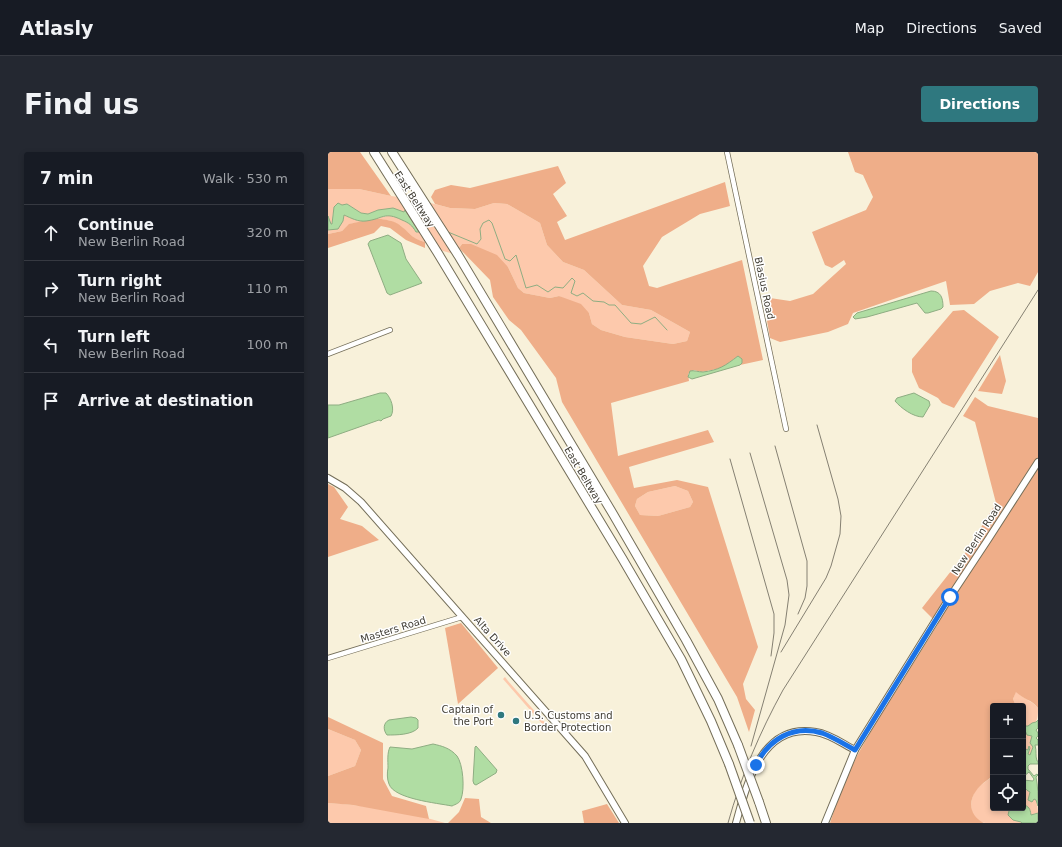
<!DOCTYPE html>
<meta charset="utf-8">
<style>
:root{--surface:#171b24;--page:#242831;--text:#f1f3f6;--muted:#9ea1a6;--line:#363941;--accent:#2f787f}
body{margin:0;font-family:"DejaVu Sans",sans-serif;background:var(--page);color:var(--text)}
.controls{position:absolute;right:12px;bottom:12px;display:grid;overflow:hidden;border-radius:4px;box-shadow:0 2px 6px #0003}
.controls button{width:36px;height:36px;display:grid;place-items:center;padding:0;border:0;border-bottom:1px solid var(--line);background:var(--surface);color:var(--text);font:20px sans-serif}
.stop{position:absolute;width:12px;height:12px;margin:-9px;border:3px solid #1a73e8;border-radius:50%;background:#fff}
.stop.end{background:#1a73e8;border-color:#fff;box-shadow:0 1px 4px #0008}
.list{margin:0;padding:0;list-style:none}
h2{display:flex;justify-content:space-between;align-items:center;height:52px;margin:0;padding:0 16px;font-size:17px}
h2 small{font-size:13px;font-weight:400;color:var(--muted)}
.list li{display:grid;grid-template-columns:26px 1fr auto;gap:12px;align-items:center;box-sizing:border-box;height:56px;padding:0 16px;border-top:1px solid var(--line)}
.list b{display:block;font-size:15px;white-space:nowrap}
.list p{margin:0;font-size:13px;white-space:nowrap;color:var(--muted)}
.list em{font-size:13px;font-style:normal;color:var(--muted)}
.icon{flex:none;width:22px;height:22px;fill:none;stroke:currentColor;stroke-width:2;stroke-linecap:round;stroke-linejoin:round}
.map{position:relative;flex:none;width:710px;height:671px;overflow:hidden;border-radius:4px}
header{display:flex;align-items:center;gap:24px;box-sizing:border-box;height:56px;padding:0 20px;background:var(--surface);border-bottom:1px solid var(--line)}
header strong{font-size:19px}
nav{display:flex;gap:22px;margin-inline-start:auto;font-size:14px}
.intro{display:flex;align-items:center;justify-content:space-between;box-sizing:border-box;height:96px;padding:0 24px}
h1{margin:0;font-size:28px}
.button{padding:10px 18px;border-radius:4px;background:var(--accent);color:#fff;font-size:14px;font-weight:700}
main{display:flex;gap:24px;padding:0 24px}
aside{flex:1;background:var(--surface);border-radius:4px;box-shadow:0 2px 6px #0003}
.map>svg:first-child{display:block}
</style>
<header>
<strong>Atlasly</strong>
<nav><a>Map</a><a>Directions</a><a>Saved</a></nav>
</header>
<div class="intro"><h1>Find us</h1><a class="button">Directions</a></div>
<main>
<aside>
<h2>7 min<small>Walk · 530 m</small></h2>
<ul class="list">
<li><svg class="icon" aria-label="ahead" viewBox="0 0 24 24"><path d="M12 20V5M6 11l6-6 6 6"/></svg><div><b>Continue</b><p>New Berlin Road</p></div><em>320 m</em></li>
<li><svg class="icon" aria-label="right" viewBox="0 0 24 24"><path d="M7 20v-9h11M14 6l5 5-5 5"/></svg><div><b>Turn right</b><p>New Berlin Road</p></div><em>110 m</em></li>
<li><svg class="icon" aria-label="left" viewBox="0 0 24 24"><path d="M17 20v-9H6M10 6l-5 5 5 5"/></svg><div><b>Turn left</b><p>New Berlin Road</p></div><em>100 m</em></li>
<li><svg class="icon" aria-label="arrive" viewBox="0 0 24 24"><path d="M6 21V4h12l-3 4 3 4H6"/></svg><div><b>Arrive at destination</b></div></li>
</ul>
</aside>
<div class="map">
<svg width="710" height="671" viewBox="0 0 710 671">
<rect width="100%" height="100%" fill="#f8f1da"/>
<g fill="#fdc9ac">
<polygon points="0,37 31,37 63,44 87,47 122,56 147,57 166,51 179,52 212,71 219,93 235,110 256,118 294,153 323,158 362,180 359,189 345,192 297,185 273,178 264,172 261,161 231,144 222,146 196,141 190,136 180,115 134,92 126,102 115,99 97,90 87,87 73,74 63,69 48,66 65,63 84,72 88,80 91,80 77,58 76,60 50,58 40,62 33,61 19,52 5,61 4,72 3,72 0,64"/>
<polygon points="16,63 27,67 37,69 22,72 14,79 0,82 0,78 1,78 15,69"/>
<polygon points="347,334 360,339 365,350 362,355 330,364 312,363 307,354 309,347 320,340"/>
<polygon points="177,525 180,529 219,573 217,575 175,527"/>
<path d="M688,539C695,547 703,548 710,556C710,568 709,575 695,574V554H688L685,547Z"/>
<polygon points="695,574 697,576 697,578 704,584 705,595 702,603 700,602 702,596 701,594 700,598 695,596"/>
<polygon points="0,577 27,588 33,598 27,614 0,624"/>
<path d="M665,624V656H678L681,659L680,663L685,668L693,670L694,671C682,671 668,671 657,671C641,668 640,649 648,638C652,633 660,628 665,624Z"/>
<path d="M695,631C698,638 702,640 706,647L709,648L710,661H707L705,664L703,663C702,656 701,655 695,652Z"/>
<path d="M0,651C39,653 79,660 117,671H0Z"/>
</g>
<g fill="#efae89" fill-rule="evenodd">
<polygon points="0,0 32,0 63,44 31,37 0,37"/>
<polygon points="520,0 710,0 710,120 702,134 690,131 662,139 646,152 622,153 618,129 525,161 520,172 500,180 452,190 442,186 436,151 442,146 462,149 485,142 518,112 516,108 504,116 497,113 484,80 538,58 545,45 535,23 527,20"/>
<path d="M230,14L238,31L225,42L239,64L229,70L237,88L397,30L402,54L372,62L334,85L315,114L321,134L329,136L414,108L435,208L412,213L414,211L410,204L395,216L373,220L366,218L360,222L361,229L283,251L290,304L380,278L386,290L301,315L306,336L349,328L380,335L430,495L415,532L418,547L427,558L421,580L409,545L234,250L228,226L193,178L181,168L165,145L162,128L131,96L134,92H143L169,103L180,115L190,136L196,141L222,146L231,144L253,152L261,161L264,172L273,178L297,185L345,192L359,189L362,180L323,158L294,153L256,118L235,110L219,93L212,71L179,52L166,51L147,57L122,56L107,52L103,45L107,38L123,33L142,36ZM347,334L360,339L365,350L362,355L330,364L312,363L307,354L309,347L320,340Z"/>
<path d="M48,66C57,68 66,68 73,74C83,82 83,86 97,90V96L78,88L62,76L53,74L46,81L0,96V82L14,79L21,72Z"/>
<polygon points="636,158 671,185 626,256 614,251 610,246 591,236 584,220 584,207 625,159"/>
<polygon points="672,203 678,229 674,242 650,239"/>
<path d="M647,245L660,254L710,266V556C703,547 696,548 688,540L685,547L688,554H665V624C659,628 652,633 648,639C639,651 643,665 656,671H502L515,632L530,602L547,572L610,472L594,456L638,400L668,351L647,270L635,264Z"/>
<polygon points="0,332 6,335 20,355 12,367 34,374 51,388 0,405"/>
<polygon points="133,471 170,516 130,552 117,476"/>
<polygon points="0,565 55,591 55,627 64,644 98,654 101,667 25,653 0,651 0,624 27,614 33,598 27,588 0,577"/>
<polygon points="137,646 151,647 153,665 163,671 120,671 131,660"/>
<polygon points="279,652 291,671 256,671 254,659"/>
</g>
<g fill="#b0dda3" stroke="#8ead82">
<path d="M10,51L14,53L19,52L33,61L40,62L50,58L65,56L76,60L77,58L91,80H88C84,73 81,71 74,68C56,59 55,67 38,69C30,70 23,66 16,63L15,69L10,77L0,78V64L3,72H4L6,55Z"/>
<polygon points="60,83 73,91 78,107 94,131 62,143 59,141 40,92 42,89"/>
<path d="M603,139C613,139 615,146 615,155L613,157L600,161H597L589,151L539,165L527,167L525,165L529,161Z"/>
<path d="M410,204L414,207V211L412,213L364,227L360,225L362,219C366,218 370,220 375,220C391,218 397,214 410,204Z"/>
<path d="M52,241H58C63,246 67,257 63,264L55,267L53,269L51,268L0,286V253H11Z"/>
<path d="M586,241L601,249L602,253L595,265C585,265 573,256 567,249L569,246Z"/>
<path d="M83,565L88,566L90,568V576C84,583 68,583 59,583C55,578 55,571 61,568Z"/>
<path d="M710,568V576L708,578L710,581V584L708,586L710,588V593H707C709,600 707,603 709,609H710V612H702L700,614V617L706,624L709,622L710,623L708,625C710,634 710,644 710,654L708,648L706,647L704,650L700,648L702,640C697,638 695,633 695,628L705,629L706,627L701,620L695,625V601L696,599L695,596L700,598L701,594L702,596L700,602L702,603L705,595L702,591L704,584L699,583L695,574H700L704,571L708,570Z"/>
<path d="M105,592C114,594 122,596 129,604C135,612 137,637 133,647C132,651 128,652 124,654C109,651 66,647 61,632C59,627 59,621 60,616C60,609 59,601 62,595L84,597Z"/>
<polygon points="148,594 169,618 168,621 148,633 146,632 145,629 147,595"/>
<path d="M695,652C701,655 702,656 703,663L710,661V671H694L693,670L685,668L680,663L681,659L678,656H695Z"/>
</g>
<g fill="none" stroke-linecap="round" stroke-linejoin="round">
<g stroke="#8ead82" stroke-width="1">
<polyline points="94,70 108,75"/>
<polyline points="120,80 149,92 153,87 152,77 155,71 161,68 164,71 177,107 182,109 188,103 198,136 209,133 220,140 227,135 235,136 244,126 247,129 243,141 249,144 255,141 265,149 276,150 281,153 287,153 303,171 313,172 327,165 339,178"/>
</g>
<defs>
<g id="street">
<polyline points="399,0 458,277"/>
<polyline points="0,202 62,178"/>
<polyline points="0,506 134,465"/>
</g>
<g id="secondary">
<polyline points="0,326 17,336 33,350 257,604 297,671"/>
<path d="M408,671C419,631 434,570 488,580C502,582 515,592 527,598"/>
<polyline points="497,671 527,598 622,445 661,386 710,310"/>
</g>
<g id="highway">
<polyline points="46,0 111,103 294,406 353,507 383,569 401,612"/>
<polyline points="64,0 130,103 285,362 358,488 390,547 410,593"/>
<polyline points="431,650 438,671"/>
</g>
</defs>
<use href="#street" stroke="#746e59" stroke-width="6"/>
<use href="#secondary" stroke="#746e59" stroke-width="8"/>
<use href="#highway" stroke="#746e59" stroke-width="10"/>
<use href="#street" stroke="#fff" stroke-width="4.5"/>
<use href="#secondary" stroke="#fff" stroke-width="6"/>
<use href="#highway" stroke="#fff" stroke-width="8"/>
<g stroke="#858072" stroke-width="1">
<polyline points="447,294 479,409 479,434 477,446 470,462"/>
<polyline points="422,301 459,428 461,443 457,473 423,594"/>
<polyline points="402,307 446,462 446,481 443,504"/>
<polyline points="453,500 498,426 503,414 512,382 513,364 510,347 489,273"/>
<path d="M400,671C413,624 432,580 455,538L710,138"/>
</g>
<defs>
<g id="highway-bridge">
<polyline points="410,593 431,650"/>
<polyline points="401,612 422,671"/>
</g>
</defs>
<use href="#highway-bridge" stroke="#746e59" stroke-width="10" stroke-linecap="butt"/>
<use href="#highway-bridge" stroke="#fff" stroke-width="8"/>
</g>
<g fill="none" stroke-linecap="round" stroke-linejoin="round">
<path stroke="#1a73e8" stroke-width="5" d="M428,613C440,588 465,572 494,581C505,585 516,592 527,598L622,445"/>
</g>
<g fill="#2f787f" stroke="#fff" stroke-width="1.5">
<circle cx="173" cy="563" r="4"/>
<circle cx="188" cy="569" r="4"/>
</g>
<g text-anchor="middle" stroke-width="3" stroke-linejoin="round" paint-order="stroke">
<g font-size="10" fill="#403d34" stroke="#fff">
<text transform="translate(87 47) rotate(57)" y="4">East Beltway</text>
<text transform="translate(437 136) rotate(78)" y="4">Blasius Road</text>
<text transform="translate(256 323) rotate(59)" y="4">East Beltway</text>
<text transform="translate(648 387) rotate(-57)" y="4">New Berlin Road</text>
<text transform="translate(65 477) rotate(-17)" y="4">Masters Road</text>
<text transform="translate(165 484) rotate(48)" y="4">Alta Drive</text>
</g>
<g font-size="10" fill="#403d34" stroke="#fff" text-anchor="end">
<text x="165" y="561">Captain of<tspan x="165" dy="12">the Port</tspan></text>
<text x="196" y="567" text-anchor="start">U.S. Customs and<tspan x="196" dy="12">Border Protection</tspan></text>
</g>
</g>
</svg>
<div class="controls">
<button>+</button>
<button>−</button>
<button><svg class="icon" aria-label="locate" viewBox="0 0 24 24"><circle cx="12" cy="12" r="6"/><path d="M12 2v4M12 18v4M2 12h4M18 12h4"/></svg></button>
</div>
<div class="stop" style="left:622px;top:445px"></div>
<div class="stop end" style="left:428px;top:613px"></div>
</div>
</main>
